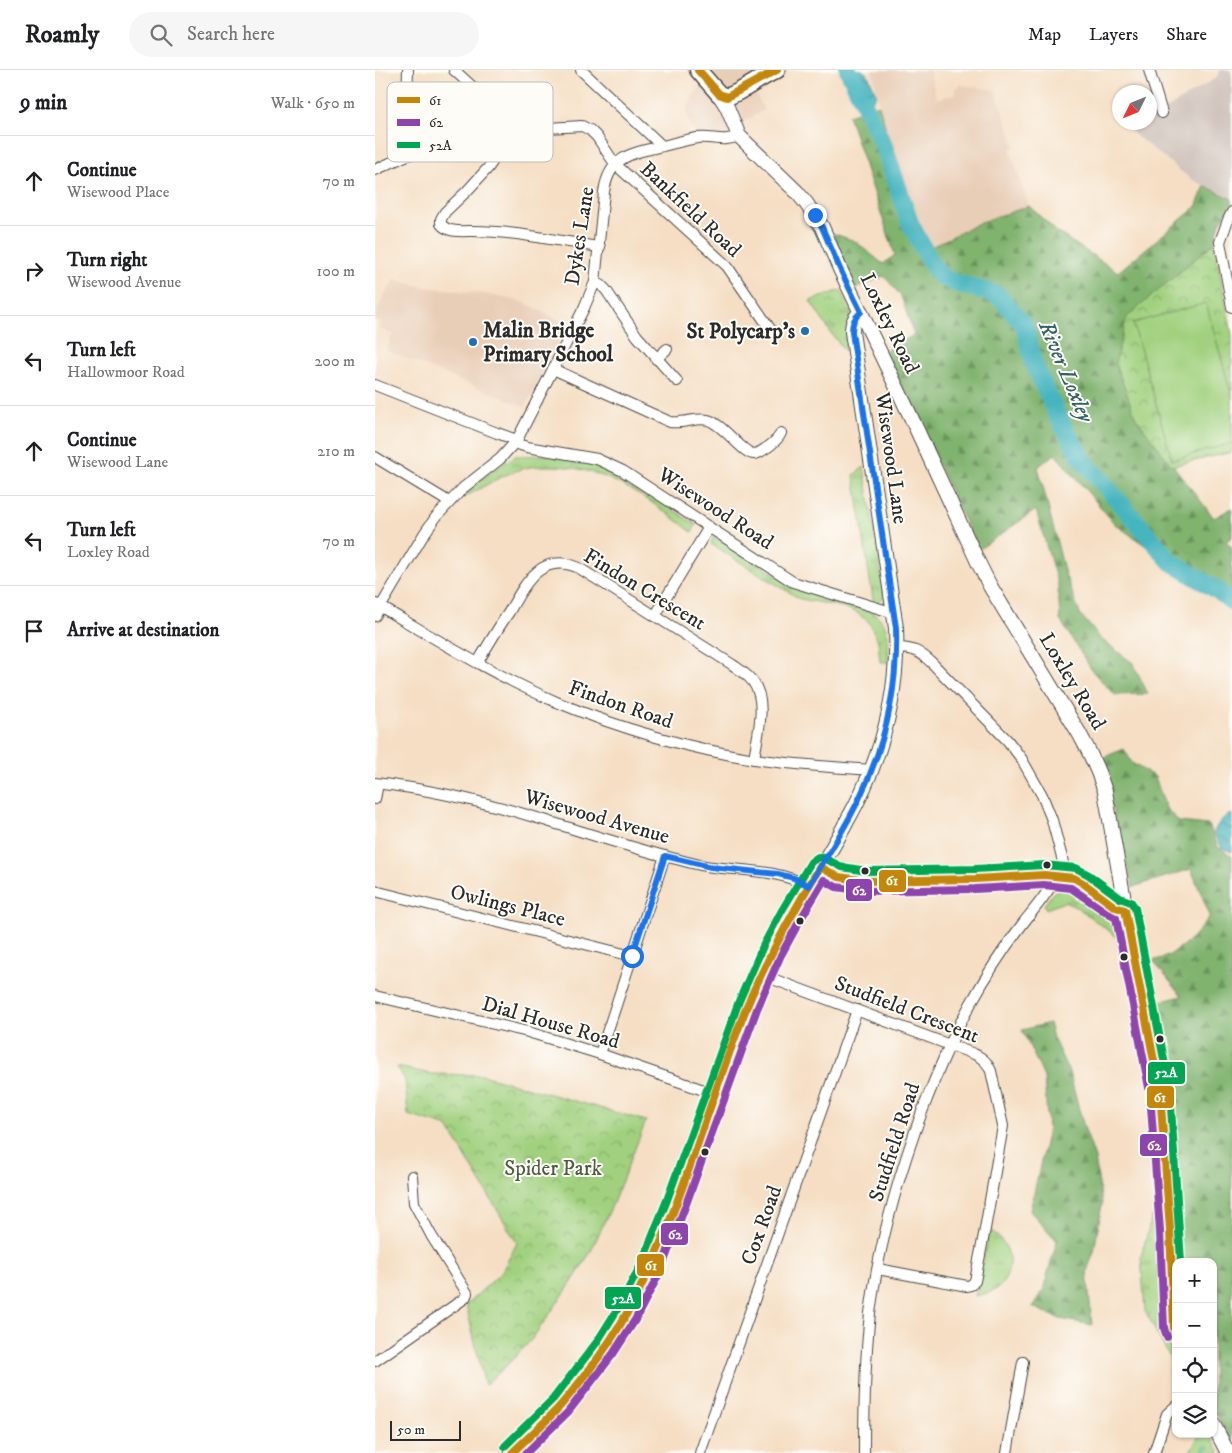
<!DOCTYPE html>
<meta charset="utf-8">
<style>
:root{--surface:#fff;--page:#f6f6f6;--text:#202124;--muted:#757577;--line:#e0e0e0}
body{margin:0;font-family:"IM FELL DW Pica",serif;background:var(--page);color:var(--text)}
.controls{position:absolute;right:15px;bottom:15px;display:grid;overflow:hidden;border-radius:10px;box-shadow:0 1px 4px #0004}
.controls button{width:45px;height:45px;display:grid;place-items:center;padding:0;border:0;border-bottom:1px solid var(--line);background:var(--surface);color:var(--text);font:25px sans-serif}
.compass{position:absolute;left:737px;top:15px;width:45px;height:45px;border-radius:50%;background:var(--surface);box-shadow:0 1px 4px #0004;rotate:227deg}
.scale{position:absolute;left:15px;bottom:12px;width:71px;box-sizing:border-box;padding-left:5px;border:2px solid #2b2b2b;border-top:0;font-size:14px;line-height:18px;white-space:nowrap;color:#2b2b2b;-webkit-text-stroke:4px #fdfcf7;paint-order:stroke}
.stop{position:absolute;width:15px;height:15px;margin:-11px;border:4px solid #1a73e8;border-radius:50%;background:#fff}
.stop.end{background:#1a73e8;border-color:#fff;box-shadow:0 1px 5px #0008}
.list{margin:0;padding:0;list-style:none}
h2{display:flex;justify-content:space-between;align-items:center;height:65px;margin:0;padding:0 20px;font-size:21px}
h2 small{font-size:16px;font-weight:400;color:var(--muted)}
.list li{display:grid;grid-template-columns:32px 1fr auto;gap:15px;align-items:center;box-sizing:border-box;height:90px;padding:0 20px;border-top:1px solid var(--line)}
.list b{display:block;font-size:19px;white-space:nowrap}
.list p{margin:0;font-size:16px;white-space:nowrap;color:var(--muted)}
.list em{font-size:16px;font-style:normal;color:var(--muted)}
.icon{flex:none;width:28px;height:28px;fill:none;stroke:currentColor;stroke-width:2;stroke-linecap:round;stroke-linejoin:round}
.map{position:relative;flex:none;width:857px;height:1383px;overflow:hidden}
header{display:flex;align-items:center;gap:30px;box-sizing:border-box;height:70px;padding:0 25px;background:var(--surface);border-bottom:1px solid var(--line)}
header strong{font-size:24px}
nav{display:flex;gap:28px;margin-inline-start:auto;font-size:18px}
.search{width:350px;height:45px;background:var(--page);display:flex;align-items:center;gap:12px;box-sizing:border-box;padding:0 18px;border-radius:28px;color:var(--muted);font-size:19px}
main{display:flex}
aside{flex:1;background:var(--surface)}
.map>svg:first-child{display:block}
</style>
<header>
<strong>Roamly</strong>
<div class="search"><svg class="icon" aria-label="search" viewBox="0 0 24 24"><circle cx="10" cy="10" r="6"/><path d="M15 15l6 6"/></svg>Search here</div>
<nav><a>Map</a><a>Layers</a><a>Share</a></nav>
</header>
<main>
<aside>
<h2>9 min<small>Walk · 650 m</small></h2>
<ul class="list">
<li><svg class="icon" aria-label="ahead" viewBox="0 0 24 24"><path d="M12 20V5M6 11l6-6 6 6"/></svg><div><b>Continue</b><p>Wisewood Place</p></div><em>70 m</em></li>
<li><svg class="icon" aria-label="right" viewBox="0 0 24 24"><path d="M7 20v-9h11M14 6l5 5-5 5"/></svg><div><b>Turn right</b><p>Wisewood Avenue</p></div><em>100 m</em></li>
<li><svg class="icon" aria-label="left" viewBox="0 0 24 24"><path d="M17 20v-9H6M10 6l-5 5 5 5"/></svg><div><b>Turn left</b><p>Hallowmoor Road</p></div><em>200 m</em></li>
<li><svg class="icon" aria-label="ahead" viewBox="0 0 24 24"><path d="M12 20V5M6 11l6-6 6 6"/></svg><div><b>Continue</b><p>Wisewood Lane</p></div><em>210 m</em></li>
<li><svg class="icon" aria-label="left" viewBox="0 0 24 24"><path d="M17 20v-9H6M10 6l-5 5 5 5"/></svg><div><b>Turn left</b><p>Loxley Road</p></div><em>70 m</em></li>
<li><svg class="icon" aria-label="arrive" viewBox="0 0 24 24"><path d="M6 21V4h12l-3 4 3 4H6"/></svg><div><b>Arrive at destination</b></div></li>
</ul>
</aside>
<div class="map">
<svg width="857" height="1383" viewBox="0 0 857 1383">
<defs>
<pattern id="grass-tufts" width="24" height="20" patternUnits="userSpaceOnUse" patternTransform="scale(1.25)"><rect width="24" height="20" fill="#a1d17f"/><path d="M3 7l-1-3M5 7V3M7 7l1-3M15 17l-1-3M17 17v-4M19 17l1-3" fill="none" stroke="#83aa68"/></pattern>
<pattern id="forest-firs" width="22" height="20" patternUnits="userSpaceOnUse" patternTransform="scale(1.25)"><rect width="22" height="20" fill="#80b36e"/><path d="M5 1l3.5 6h-7zM16 11l3.5 6h-7z" fill="#69925b"/></pattern>
<pattern id="park-crowns" width="20" height="18" patternUnits="userSpaceOnUse" patternTransform="scale(1.25)"><rect width="20" height="18" fill="#a1d17f"/><path d="M2 6a3 3 0 1 1 6 0M12 15a3 3 0 1 1 6 0" fill="none" stroke="#83aa68"/></pattern>
<pattern id="water-waves" width="16" height="10" patternUnits="userSpaceOnUse" patternTransform="scale(1.25)"><rect width="16" height="10" fill="#46b5bf"/><path d="M0 5q4-4 8 0t8 0" fill="none" stroke="#3b939b"/></pattern>
</defs>
<rect width="100%" height="100%" fill="#fdfcf7"/>
<filter id="ink" filterUnits="userSpaceOnUse"><feTurbulence type="fractalNoise" baseFrequency=".02" numOctaves="2"/><feDisplacementMap in="SourceGraphic" scale="10" xChannelSelector="R" yChannelSelector="G"/><feConvolveMatrix kernelMatrix="1 2 1 2 8 2 1 2 1" color-interpolation-filters="sRGB"/></filter>
<filter id="wash" filterUnits="userSpaceOnUse"><feTurbulence type="fractalNoise" baseFrequency=".0096" numOctaves="4" result="noise"/><feDisplacementMap in="SourceGraphic" scale="20" xChannelSelector="R" yChannelSelector="G"/><feGaussianBlur stdDeviation="1.12" result="paint"/><feColorMatrix in="noise" values="0 0 0 0 0 0 0 0 0 0 0 0 0 0 0 0 0 1.4 0 .05"/><feComposite in="paint" operator="in"/></filter>
<g filter="url(#wash)">
<rect width="100%" height="100%" fill="#f5dec3"/>
<g fill="#e9ceb7">
<polygon points="338,0 410,0 376,15 389,40 360,56 363,66 323,68 313,50 312,37 331,6"/>
<polygon points="497,0 554,0 562,29 580,24 580,18 586,15 620,20 640,76 635,79 654,136 606,152 554,178 513,78 510,56"/>
<polygon points="20,208 24,211 50,217 105,223 148,232 192,254 150,337 11,280 18,264 3,258 6,252 0,250 0,246 8,228"/>
</g>
<polygon fill="#cec1ba" points="845,0 855,0 857,7 857,129 816,109 755,61 769,53 774,52 775,49 841,8"/>
<g fill="url(#grass-tufts)" stroke="#667e55">
<polygon points="466,220 476,243 470,281 456,263 435,231"/>
<path d="M171,385L213,391L244,403L321,455L317,462C275,430 232,397 177,396C166,396 153,396 143,400C124,407 106,418 88,428L89,424L108,408L140,386Z"/>
<polygon points="489,397 509,522 508,528 503,532 498,530 479,405"/>
<path d="M338,467L346,469L418,516L499,543C517,557 513,572 513,592H505L503,571L494,552L481,542L468,537L425,529L336,474Z"/>
<path d="M686,817C690,817 694,816 698,817C713,823 736,847 744,860L742,867L703,838L689,832L671,839L669,835L677,824Z"/>
<path d="M777,1146L785,1151C786,1188 786,1225 790,1262C792,1275 801,1286 801,1299L770,1241L766,1187Z"/>
<path d="M615,1159C620,1164 626,1169 629,1174C638,1187 635,1208 623,1218C617,1223 607,1224 600,1226Z"/>
</g>
<g fill="url(#forest-firs)" stroke="#566f4c">
<polygon points="504,35 510,56 513,78 554,178 606,152 654,136 682,162 743,202 821,137 830,116 857,129 857,134 845,153 839,173 752,247 761,348 839,448 857,438 857,467 851,471 857,477 857,535 847,522 820,504 792,491 740,454 680,384 663,397 690,504 705,544 726,569 758,593 773,624 740,625 718,602 685,550 683,516 661,440 603,480 510,281 539,265 526,226 509,206 481,218 457,163 480,171 508,194 520,185 473,45"/>
<polygon points="749,679 757,693 780,707 791,738 804,752 834,755 843,777 857,786 857,1373 838,1338 838,1192 802,1192 798,1154 795,1034 775,934 807,926 778,891 793,886 817,869 835,846 816,799 758,817 724,689"/>
<polygon points="674,953 678,968 694,1002 709,1057 720,1088 727,1134 719,1182 712,1201 717,1255 685,1249 658,1237 668,1220 682,1171 655,1141 673,1060 669,1007 647,960"/>
</g>
<g fill="url(#park-crowns)" stroke="#667e55">
<polygon points="839,173 857,265 857,382 797,396 761,348 740,293 752,247"/>
<polygon points="22,997 57,1004 107,1005 271,1051 238,1133 216,1181 197,1212 157,1269 132,1295 110,1315 91,1235 126,1203 142,1173 73,1057 33,1045 30,1010"/>
<polygon points="825,1364 835,1364 845,1383 814,1383"/>
</g>
<polygon fill="#a1d17f" stroke="#667e55" points="831,233 857,327 857,373 797,390 758,253"/>
<g fill="url(#water-waves)" stroke="#387075">
<polygon points="468,0 487,0 493,5 502,25 491,39 484,33"/>
<path d="M857,744V782L847,778L839,763C842,754 848,746 857,744Z"/>
</g>
<g fill="none" stroke-linecap="round" stroke-linejoin="round">
<polyline stroke="#46b5bf" stroke-width="3" points="829,1383 831,1378"/>
<polyline stroke="#46b5bf" stroke-width="18" points="473,0 509,76 535,153 557,195 567,207 578,212 623,225 649,255 659,294 683,347 708,390 796,492 842,520 857,532"/>
</g>
</g>
<g filter="url(#ink)">
<g fill="none" stroke-linecap="round" stroke-linejoin="round">
<defs>
<g id="street">
<path d="M79,0L125,42L135,53L139,60L113,98L92,121L70,142L66,149V154C73,163 87,161 98,161C140,161 183,171 225,177"/>
<polyline points="206,0 287,76"/>
<polyline points="774,0 787,43"/>
<polyline points="30,86 33,0"/>
<polyline points="0,100 30,86 76,70 101,64 139,60 207,56 215,60 222,67 240,94 352,196 398,263"/>
<polyline points="857,142 853,150 845,172 857,237"/>
<polyline points="220,212 226,215 231,220 262,266 302,311"/>
<polyline points="281,289 292,279"/>
<path d="M178,299L295,352C308,354 322,347 333,350C348,354 368,384 379,384C384,384 389,379 393,377C398,373 403,370 406,363"/>
<polyline points="0,315 122,363 142,370"/>
<polyline points="139,373 152,377 222,389 248,401 418,512 519,543"/>
<polyline points="0,387 74,432"/>
<path d="M1,534C61,569 120,606 184,633C244,658 315,679 380,689C418,695 457,697 496,700"/>
<path d="M0,546L49,464L61,447L88,418L125,389L142,370L209,238L220,212L229,122C234,86 257,83 288,76C299,73 310,70 322,68C339,66 346,73 364,66"/>
<polyline points="280,546 334,457"/>
<path d="M522,578C539,578 545,582 557,593L633,671L646,688L667,725L677,750L687,788L689,799L688,807"/>
<path d="M103,592C113,575 123,558 134,542C150,514 166,481 204,498L358,595C365,600 373,605 378,612C393,632 382,666 379,689"/>
<path d="M0,713C53,719 109,732 159,747C206,761 253,777 301,789C313,792 326,796 338,797C372,801 402,800 434,816"/>
<polyline points="0,729 3,714"/>
<polyline points="445,797 464,807 491,811 600,809 669,805 699,808 708,813 740,837 750,840"/>
<polyline points="0,821 257,886"/>
<path d="M387,905L599,984C608,988 612,992 616,1001L628,1056L610,1159L600,1211L596,1215L592,1216L503,1199"/>
<polyline points="0,926 153,962 225,984 340,1024"/>
<polyline points="225,984 290,786"/>
<polyline points="0,1291 90,1228 92,1223 56,1165 39,1133 37,1106"/>
<polyline points="325,1383 482,940"/>
<path d="M489,1383C489,1336 490,1290 495,1243C504,1174 523,1107 547,1042C561,1005 576,969 595,935C611,906 629,878 649,852C661,837 673,823 682,806"/>
<polyline points="632,1383 648,1292"/>
<polyline points="779,1383 792,1344 801,1336"/>
</g>
<g id="secondary">
<path d="M344,24L352,37L364,66L422,122L431,133L447,157L465,199L535,345L603,492L615,516L704,663C715,682 723,700 730,721L758,882L785,1022L795,1160L799,1258L801,1263"/>
<polyline points="838,1354 853,1383"/>
<path d="M137,1383C153,1368 169,1354 183,1338C196,1324 207,1309 218,1294C230,1278 242,1261 252,1244C286,1183 308,1116 330,1050C350,994 371,936 397,882C418,837 448,797 471,753C505,693 524,627 521,558L477,262C477,253 479,248 486,242"/>
</g>
<path id="primary" d="M323,0L344,24L352,27C370,20 384,8 402,0"/>
</defs>
<use href="#street" stroke="#494642" stroke-width="12"/>
<use href="#secondary" stroke="#494642" stroke-width="16"/>
<use href="#primary" stroke="#494642" stroke-width="19"/>
<use href="#street" stroke="#fff" stroke-width="10"/>
<use href="#secondary" stroke="#fff" stroke-width="14"/>
<use href="#primary" stroke="#fff" stroke-width="16"/>
<defs>
<g id="bus-1">
<polyline points="323,0 344,24 352,27 402,0"/>
<path d="M137,1383C153,1367 171,1352 186,1335C208,1309 235,1274 252,1243C306,1146 331,1036 373,934C393,886 418,842 445,797L464,807L491,811L600,809L669,805L699,808L708,813L740,837L750,840L785,1022L795,1160L799,1258L801,1262"/>
</g>
<polyline id="bus-2" points="151,1383 193,1342 238,1284 260,1250 284,1204 310,1137 382,939 406,885 424,852 449,810 461,817 490,821 600,819 669,815 696,818 735,845 741,848 775,1023 785,1161 789,1258 792,1267"/>
<polyline id="bus-3" points="130,1376 178,1329 222,1272 242,1240 266,1195 292,1130 364,931 388,876 406,842 436,792 443,787 449,788 467,797 492,801 600,799 669,795 701,798 714,805 745,828 756,832 760,838 795,1021 806,1192"/>
</defs>
<use href="#bus-1" stroke="#fdfcf7" stroke-width="11"/>
<use href="#bus-2" stroke="#fdfcf7" stroke-width="11"/>
<use href="#bus-3" stroke="#fdfcf7" stroke-width="11"/>
<use href="#bus-1" stroke="#c4870b" stroke-width="8"/>
<use href="#bus-2" stroke="#8e44ad" stroke-width="8"/>
<use href="#bus-3" stroke="#00a651" stroke-width="8"/>
</g>
</g>
<g fill="none" stroke-linecap="round" stroke-linejoin="round" filter="url(#ink)">
<path stroke="#1a73e8" stroke-width="6" d="M257,886L290,786L336,797L403,804L419,808L434,816C451,787 470,759 484,729C510,676 523,617 521,558L477,262C477,253 479,248 486,242L465,199L447,157L440,145"/>
</g>
<g fill="#1f6fb2" stroke="#fdfcf7" stroke-width="2">
<circle cx="430" cy="261" r="5"/>
<circle cx="98" cy="272" r="5"/>
</g>
<g fill="#2b2b2b" stroke="#fdfcf7" stroke-width="2">
<circle cx="672" cy="795" r="4.5"/>
<circle cx="490" cy="801" r="4.5"/>
<circle cx="425" cy="851" r="4.5"/>
<circle cx="749" cy="887" r="4.5"/>
<circle cx="785" cy="969" r="4.5"/>
<circle cx="330" cy="1082" r="4.5"/>
</g>
<g text-anchor="middle" stroke-width="4" stroke-linejoin="round" paint-order="stroke">
<g font-size="21" fill="#2b2b2b" stroke="#fdfcf7">
<text transform="translate(316 139) rotate(43)" y="7">Bankfield Road</text>
<text transform="translate(204 166) rotate(-81)" y="7">Dykes Lane</text>
<text transform="translate(515 253) rotate(64)" y="7">Loxley Road</text>
<text transform="translate(517 388) rotate(82)" y="7">Wisewood Lane</text>
<text transform="translate(341 438) rotate(33)" y="7">Wisewood Road</text>
<text transform="translate(270 519) rotate(31)" y="7">Findon Crescent</text>
<text transform="translate(698 611) rotate(59)" y="7">Loxley Road</text>
<text transform="translate(246 634) rotate(19)" y="7">Findon Road</text>
<text transform="translate(222 746) rotate(16)" y="7">Wisewood Avenue</text>
<text transform="translate(133 835) rotate(14)" y="7">Owlings Place</text>
<text transform="translate(532 939) rotate(21)" y="7">Studfield Crescent</text>
<text transform="translate(176 952) rotate(16)" y="7">Dial House Road</text>
<text transform="translate(519 1072) rotate(-72)" y="7">Studfield Road</text>
<text transform="translate(386 1155) rotate(-70)" y="7">Cox Road</text>
</g>
<g font-size="21" font-weight="bold" fill="#2b2b2b" stroke="#fdfcf7" text-anchor="start">
<text x="108" y="267">Malin Bridge<tspan x="108" dy="24">Primary School</tspan></text>
<text x="420" y="268" text-anchor="end">St Polycarp's</text>
</g>
<g font-size="21" fill="#4e5d44" stroke="#fdfcf7">
<text x="178" y="1105">Spider Park</text>
</g>
<g font-size="22" font-style="italic" fill="#366266" stroke="#fdfcf7">
<text transform="translate(692 301) rotate(67)" y="8">River Loxley</text>
</g>
</g>
<rect x="12" y="12" width="166" height="80" rx="8" fill="#fdfcf7" stroke="#bebdba" stroke-width="1"/>
<rect x="22" y="27" width="23" height="6" fill="#c4870b"/>
<rect x="22" y="49" width="23" height="7" fill="#8e44ad"/>
<rect x="22" y="72" width="23" height="6" fill="#00a651"/>
<g font-size="14" fill="#2b2b2b">
<text x="54" y="35">61</text>
<text x="54" y="57">62</text>
<text x="54" y="80">52A</text>
</g>
<g stroke="#fdfcf7" stroke-width="2">
<rect x="503" y="799" width="29" height="24" rx="5" fill="#c4870b"/>
<rect x="470" y="808" width="28" height="24" rx="5" fill="#8e44ad"/>
<rect x="772" y="991" width="39" height="24" rx="5" fill="#00a651"/>
<rect x="771" y="1015" width="29" height="24" rx="5" fill="#c4870b"/>
<rect x="764" y="1063" width="29" height="24" rx="5" fill="#8e44ad"/>
<rect x="285" y="1152" width="29" height="24" rx="5" fill="#8e44ad"/>
<rect x="261" y="1183" width="29" height="24" rx="5" fill="#c4870b"/>
<rect x="229" y="1216" width="38" height="24" rx="5" fill="#00a651"/>
</g>
<g font-size="14" text-anchor="middle" font-weight="bold" fill="#fff">
<text x="517" y="815">61</text>
<text x="484" y="825">62</text>
<text x="791" y="1007">52A</text>
<text x="785" y="1032">61</text>
<text x="779" y="1080">62</text>
<text x="300" y="1169">62</text>
<text x="276" y="1200">61</text>
<text x="248" y="1233">52A</text>
</g>
</svg>
<div class="controls">
<button>+</button>
<button>−</button>
<button><svg class="icon" aria-label="locate" viewBox="0 0 24 24"><circle cx="12" cy="12" r="6"/><path d="M12 2v4M12 18v4M2 12h4M18 12h4"/></svg></button>
<button><svg class="icon" aria-label="layers" viewBox="0 0 24 24"><path d="M12 4l9 5-9 5-9-5zM3 14l9 5 9-5"/></svg></button>
</div>
<svg class="compass" viewBox="-18 -18 36 36"><path d="M0-13l5 13h-10z" fill="#e53935"/><path d="M0 13l5-13h-10z" fill="#757577"/></svg>
<div class="scale">50 m</div>
<div class="stop" style="left:257px;top:886px"></div>
<div class="stop end" style="left:440px;top:145px"></div>
</div>
</main>
